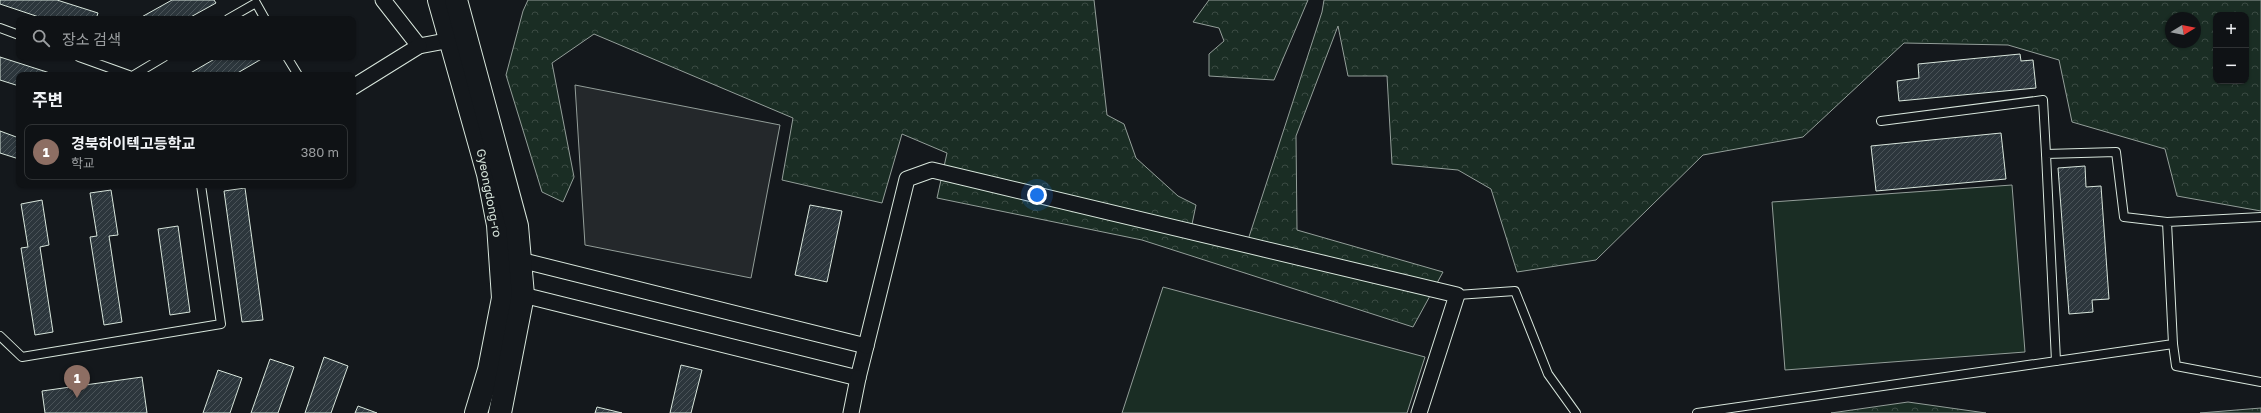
<!DOCTYPE html>
<html lang="ko">
<meta charset="utf-8">
<style>
:root{--surface:#0f1215;--page:#1d2022;--text:#f1f3f6;--muted:#9b9ea0;--line:#2f3234;--accent:#1a73e8}
body{margin:0;font-family:"Golos Text","Noto Sans KR",sans-serif;background:var(--page);color:var(--text)}
.controls{position:absolute;right:12px;top:12px;display:grid;overflow:hidden;border-radius:8px;box-shadow:0 1px 3px #0004}
.controls button{width:36px;height:36px;display:grid;place-items:center;padding:0;border:0;border-bottom:1px solid var(--line);background:var(--surface);color:var(--text);font:20px sans-serif}
.compass{position:absolute;left:2165px;top:12px;width:36px;height:36px;border-radius:50%;background:var(--surface);box-shadow:0 1px 3px #0004;rotate:80deg}
.you{position:absolute;left:1037px;top:195px;width:14px;height:14px;margin:-10px;border:3px solid #fff;border-radius:50%;background:#1a73e8;box-shadow:0 0 0 6px #1a73e833}
.badge{display:grid;place-items:center;width:26px;height:26px;border-radius:50%;background:var(--accent);color:#fff;font-size:13px;font-weight:700}
.pin{position:absolute;translate:-50% -33px;filter:drop-shadow(0 1px 2px #0008)}
.pin::after{content:'';position:absolute;top:21px;width:14px;height:12px;background:inherit;clip-path:polygon(0 0,100% 0,50% 100%)}
.list{margin:0;padding:0;list-style:none}
h2{display:flex;justify-content:space-between;align-items:center;height:52px;margin:0;padding:0 16px;font-size:17px}
h2 small{font-size:13px;font-weight:400;color:var(--muted)}
.list li{display:grid;grid-template-columns:26px 1fr auto;gap:12px;align-items:center;box-sizing:border-box;height:56px;margin:0 8px 8px;padding:0 8px;border:1px solid var(--line);border-radius:8px}
.list b{display:block;font-size:15px;white-space:nowrap}
.list p{margin:0;font-size:13px;white-space:nowrap;color:var(--muted)}
.list em{font-size:13px;font-style:normal;color:var(--muted)}
.icon{flex:none;width:22px;height:22px;fill:none;stroke:currentColor;stroke-width:2;stroke-linecap:round;stroke-linejoin:round}
.map{position:relative;flex:none;width:2261px;height:413px;overflow:hidden}
.search{position:absolute;background:var(--surface);box-shadow:0 1px 3px #0004;left:16px;top:16px;width:340px;height:44px;display:flex;align-items:center;gap:10px;box-sizing:border-box;padding:0 14px;border-radius:8px;color:var(--muted);font-size:15px}
.panel{position:absolute;background:var(--surface);box-shadow:0 1px 3px #0004;left:16px;top:72px;width:340px;height:116px;border-radius:8px}
.map>svg:first-child{display:block}
</style>
<div class="map">
<svg width="2261" height="413" viewBox="0 0 2261 413">
<defs>
<pattern id="forest-crowns" width="20" height="18" patternUnits="userSpaceOnUse"><rect width="20" height="18" fill="#1a2d24"/><path d="M2 6a3 3 0 1 1 6 0M12 15a3 3 0 1 1 6 0" fill="none" stroke="#3b4b43"/></pattern>
<pattern id="building-hatch" width="6" height="6" patternUnits="userSpaceOnUse"><rect width="6" height="6" fill="#2c363c"/><path d="M-1 1l2-2M0 6l6-6M5 7l2-2" fill="none" stroke="#4a5358"/></pattern>
</defs>
<rect width="100%" height="100%" fill="#14181c"/>
<g fill="#1a2d24" stroke="#939e99">
<polygon points="2012,185 2025,352 1785,370 1772,202"/>
<polygon points="1163,287 1425,357 1407,413 1122,413"/>
</g>
<g fill="url(#forest-crowns)" stroke="#939e99" fill-rule="evenodd">
<path d="M528,0H1094L1107,115L1124,124L1136,158L1178,196L1196,205L1191,229L1247,243L1322,12L1324,0H2261V211L2177,196L2165,149L2072,122L2059,60L2008,45L1904,43L1803,137L1703,155L1596,260L1517,272L1491,189L1458,170L1392,164L1387,76H1348L1338,26L1296,136L1297,230L1443,272L1413,327L1142,240L937,198L947,153L902,134L882,203L782,180L793,118L594,34L552,63L574,177L563,202L542,192L506,75L523,11ZM2216,15H2246V81H2216ZM2171,18H2195V42H2171Z"/>
<polygon points="1209,0 1308,0 1274,80 1209,76 1209,54 1224,41 1219,28 1193,22"/>
<polygon points="1908,402 1986,413 1831,413"/>
<polygon points="2261,408 2261,413 2200,413"/>
</g>
<polygon fill="#24282b" stroke="#939e99" points="575,85 780,125 751,278 585,245"/>
<g fill="url(#building-hatch)" stroke="#d8e6dc">
<polygon points="0,0 57,0 98,13 96,19 45,19 0,4"/>
<polygon points="172,0 214,0 216,3 187,19 138,19"/>
<polygon points="2020,54 2021,61 2033,60 2036,88 1899,101 1897,81 1919,78 1918,64"/>
<polygon points="0,57 53,74 52,75 19,75 19,86 0,80"/>
<polygon points="218,57 265,57 234,75 187,75"/>
<polygon points="0,131 19,138 19,159 0,153"/>
<polygon points="2001,133 2006,179 1876,191 1871,146"/>
<polygon points="2085,166 2086,187 2101,186 2109,299 2092,300 2093,312 2069,314 2058,168"/>
<polygon points="245,188 263,320 242,322 224,191"/>
<polygon points="111,190 118,235 109,236 122,322 104,325 90,237 97,236 90,193"/>
<polygon points="42,200 49,245 40,247 53,332 35,335 21,248 28,247 21,204"/>
<polygon points="810,205 842,211 827,282 795,275"/>
<polygon points="178,226 190,312 170,315 158,229"/>
<polygon points="324,357 348,366 331,413 305,413"/>
<polygon points="270,359 294,367 278,413 251,413"/>
<polygon points="681,365 702,370 691,413 670,413"/>
<polygon points="218,370 242,378 230,413 203,413"/>
<polygon points="142,377 147,413 45,413 42,391"/>
<polygon points="358,406 377,413 355,413"/>
<polygon points="597,407 622,413 595,413"/>
</g>
<g fill="none" stroke-linecap="round" stroke-linejoin="round">
<defs>
<g id="lane">
<polyline points="228,19 256,3 265,19"/>
<polyline points="0,28 19,35"/>
<polyline points="79,57 129,75"/>
<polyline points="287,57 298,75"/>
<polyline points="134,75 164,57"/>
<polyline points="1881,121 2043,100 2046,154"/>
<polyline points="1457,295 1515,291 1548,374 1576,413"/>
<polyline points="0,336 22,357 221,324 201,185"/>
<polyline points="2173,344 2176,366 2261,382"/>
<polyline points="2056,361 2046,154 2116,152 2124,217 2167,222"/>
<polyline points="1697,413 2173,344 2167,222 2261,217"/>
</g>
<g id="street">
<polyline points="383,0 419,46 451,40"/>
<polyline points="353,87 419,46"/>
<polyline points="520,260 866,346 858,378 523,295"/>
<polyline points="866,346 907,179 932,170 1457,295 1419,413"/>
<polyline points="851,413 858,378"/>
</g>
<g id="secondary">
<polyline points="439,0 488,174 498,225 503,298 489,370 476,413"/>
<polyline points="456,0 517,226 523,295 500,413"/>
</g>
</defs>
<use href="#lane" stroke="#d8e6dc" stroke-width="10"/>
<use href="#street" stroke="#d8e6dc" stroke-width="17"/>
<use href="#secondary" stroke="#d8e6dc" stroke-width="24"/>
<use href="#lane" stroke="#14181c" stroke-width="8"/>
<use href="#street" stroke="#14181c" stroke-width="15"/>
<use href="#secondary" stroke="#14181c" stroke-width="22"/>
</g>
<g text-anchor="middle" stroke-width="3" stroke-linejoin="round" paint-order="stroke">
<g font-size="12" fill="#d8e6dc" stroke="#14181c">
<text transform="translate(489 193) rotate(79)" y="4">Gyeongdong-ro</text>
</g>
</g>
</svg>
<div class="controls">
<button>+</button>
<button>−</button>
</div>
<svg class="compass" viewBox="-18 -18 36 36"><path d="M0-13l5 13h-10z" fill="#e53935"/><path d="M0 13l5-13h-10z" fill="#9b9ea0"/></svg>
<div class="you"></div>
<div class="pin badge" style="left:77px;top:398px;background:#8d6e63">1</div>
<div class="search"><svg class="icon" aria-label="search" viewBox="0 0 24 24"><circle cx="10" cy="10" r="6"/><path d="M15 15l6 6"/></svg>장소 검색</div>
<section class="panel">
<h2>주변<small></small></h2>
<ul class="list">
<li><span class="badge" style="background:#8d6e63">1</span><div><b>경북하이텍고등학교</b><p>학교</p></div><em>380 m</em></li>
</ul>
</section>
</div>
